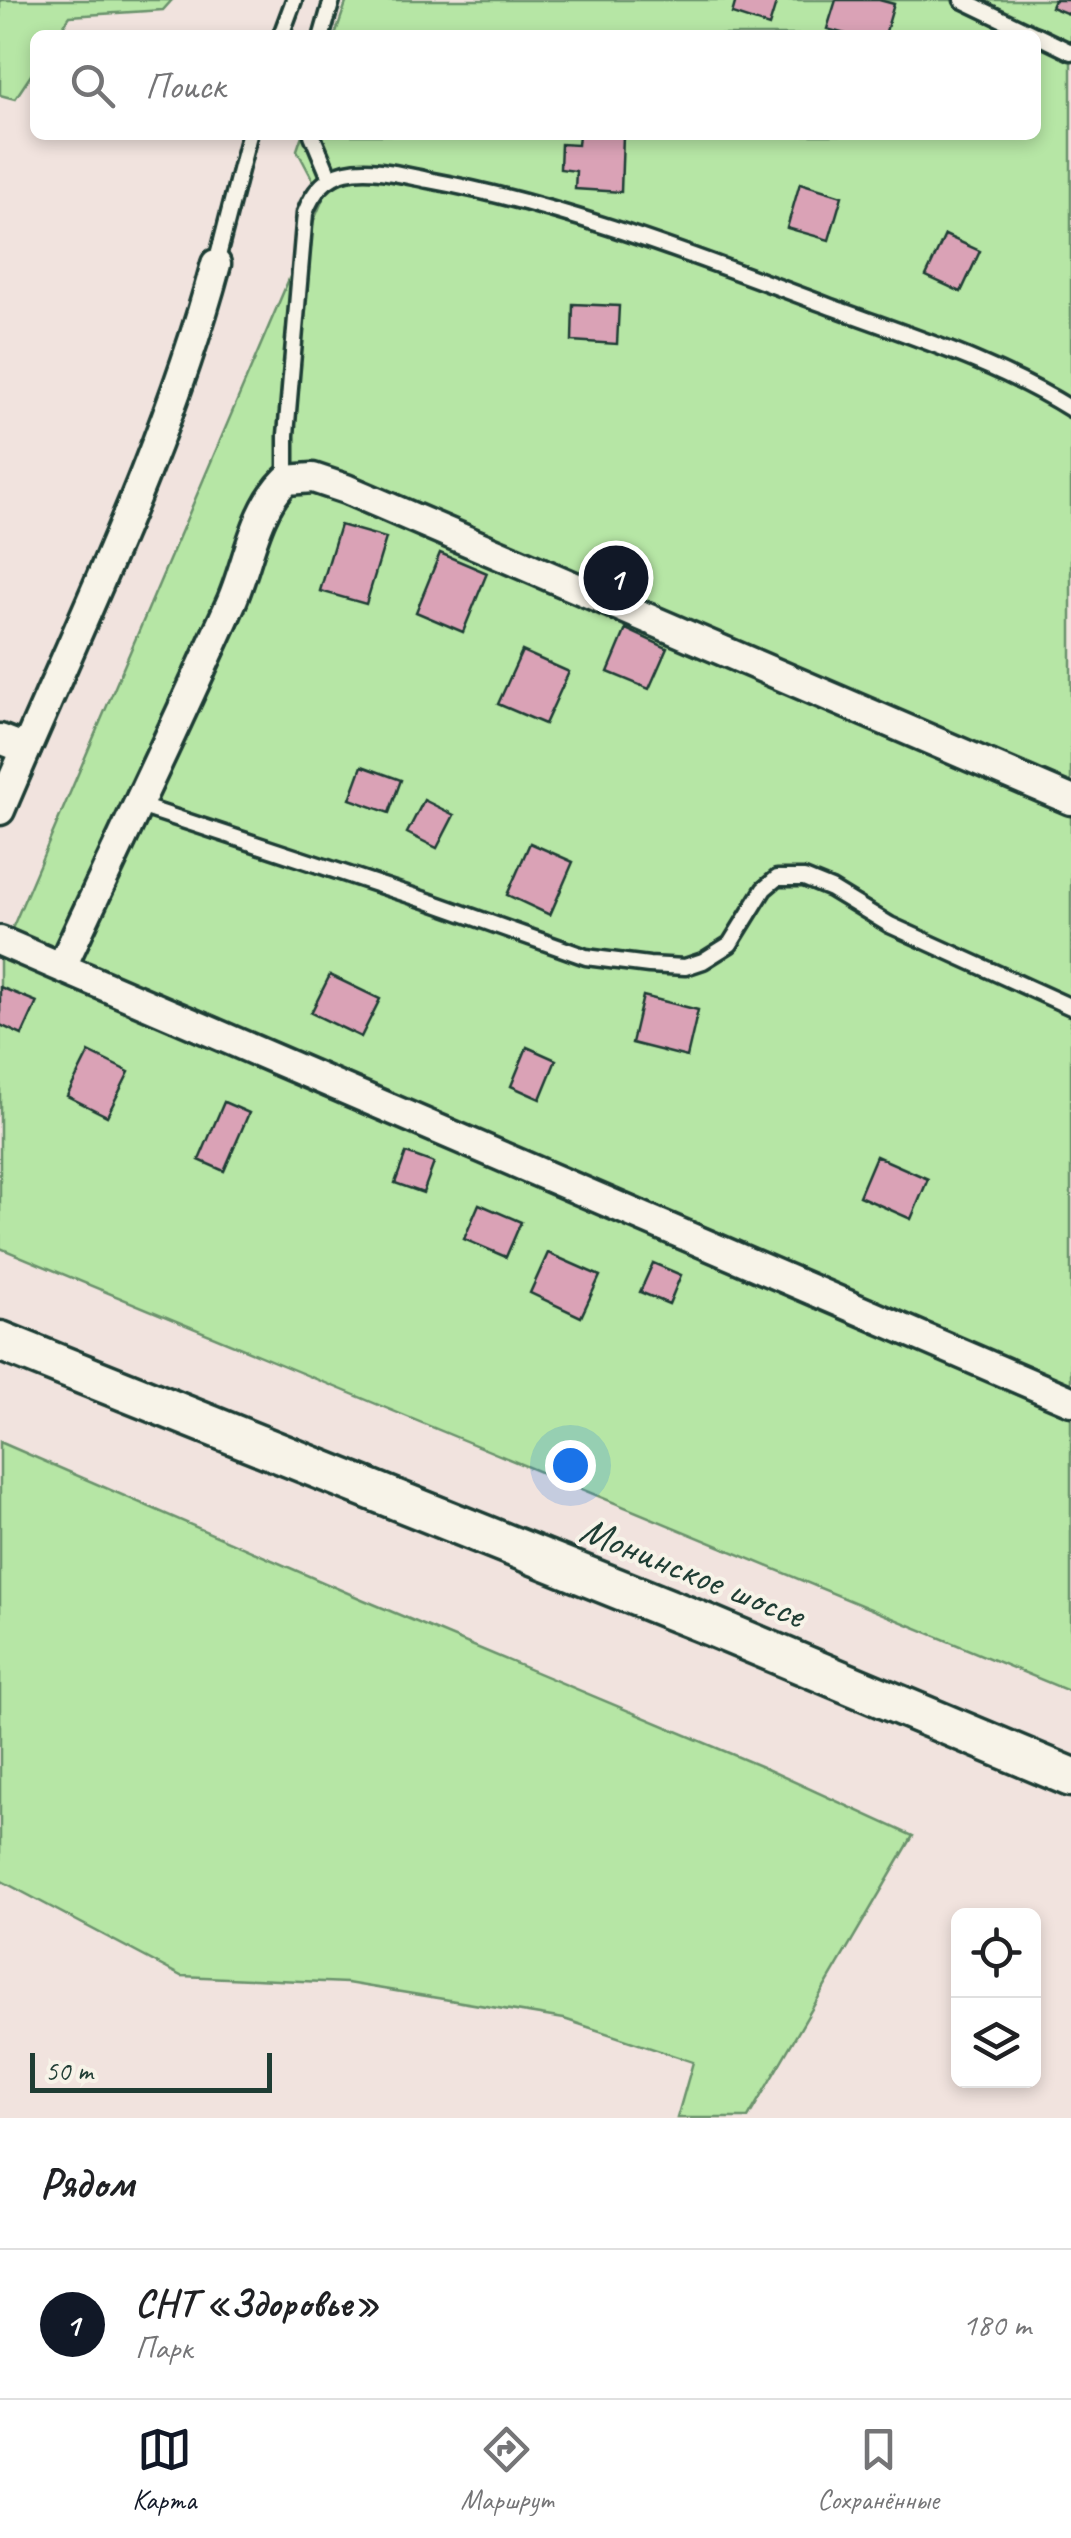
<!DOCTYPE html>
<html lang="ru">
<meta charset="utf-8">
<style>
:root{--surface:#fff;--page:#f6f6f6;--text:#202124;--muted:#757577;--line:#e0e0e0;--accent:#111827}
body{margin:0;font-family:Caveat,sans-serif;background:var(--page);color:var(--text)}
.controls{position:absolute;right:30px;bottom:30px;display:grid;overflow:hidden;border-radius:15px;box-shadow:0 5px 15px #0003}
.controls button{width:90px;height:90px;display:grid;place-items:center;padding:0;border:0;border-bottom:2px solid var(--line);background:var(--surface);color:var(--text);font:50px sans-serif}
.scale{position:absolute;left:30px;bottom:25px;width:242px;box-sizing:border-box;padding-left:10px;border:5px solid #1f3d34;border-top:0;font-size:28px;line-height:35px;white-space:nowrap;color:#1f3d34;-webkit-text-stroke:8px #f7f3e8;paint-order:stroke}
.you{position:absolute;left:570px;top:1465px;width:35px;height:35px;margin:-25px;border:8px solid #fff;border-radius:50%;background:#1a73e8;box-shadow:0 0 0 15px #1a73e833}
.badge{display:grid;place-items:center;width:65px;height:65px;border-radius:50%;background:var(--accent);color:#fff;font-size:32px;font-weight:700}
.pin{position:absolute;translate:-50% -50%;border:5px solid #fff;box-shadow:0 2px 10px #0006}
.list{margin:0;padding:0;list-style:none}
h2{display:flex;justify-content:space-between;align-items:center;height:130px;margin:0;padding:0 40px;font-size:42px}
h2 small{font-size:32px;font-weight:400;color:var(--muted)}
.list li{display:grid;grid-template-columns:65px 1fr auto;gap:30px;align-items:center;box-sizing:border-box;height:150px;padding:0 40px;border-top:2px solid var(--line)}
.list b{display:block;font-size:38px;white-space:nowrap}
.list p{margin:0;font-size:32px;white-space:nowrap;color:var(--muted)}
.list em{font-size:32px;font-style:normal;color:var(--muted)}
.icon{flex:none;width:55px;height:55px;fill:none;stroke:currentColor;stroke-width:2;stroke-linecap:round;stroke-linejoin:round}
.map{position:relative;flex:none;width:1071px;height:2118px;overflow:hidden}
.search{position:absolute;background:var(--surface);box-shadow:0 5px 15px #0003;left:30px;right:30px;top:30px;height:110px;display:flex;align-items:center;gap:25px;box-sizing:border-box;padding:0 35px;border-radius:15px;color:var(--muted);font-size:38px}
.sheet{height:280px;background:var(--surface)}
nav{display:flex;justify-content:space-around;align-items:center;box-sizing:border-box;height:140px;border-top:2px solid var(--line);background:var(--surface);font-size:28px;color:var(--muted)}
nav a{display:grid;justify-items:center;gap:5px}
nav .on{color:var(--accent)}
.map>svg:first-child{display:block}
</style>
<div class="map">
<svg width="1071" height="2118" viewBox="0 0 1071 2118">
<rect width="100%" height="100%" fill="#f1e3de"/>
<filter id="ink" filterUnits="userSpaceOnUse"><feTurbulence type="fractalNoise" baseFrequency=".01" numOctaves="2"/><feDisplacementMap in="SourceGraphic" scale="20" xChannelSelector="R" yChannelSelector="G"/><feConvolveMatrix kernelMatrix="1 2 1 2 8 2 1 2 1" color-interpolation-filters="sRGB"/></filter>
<g filter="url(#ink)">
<g fill="#b6e6a5" stroke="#6a926c" stroke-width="2.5">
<polygon points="0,0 172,0 163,10 70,16 57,35 35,35 35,69 15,99 0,95"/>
<polygon points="347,0 1071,0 1071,1692 0,1248 0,957 323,199 297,150 302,135 1036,135 1036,35 335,35"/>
<polygon points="0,1442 364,1600 760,1766 913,1836 748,2118 677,2118 693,2062 564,2019 347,1983 181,1976 0,1880"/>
</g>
<g fill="#daa2b6" stroke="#1f3d34" stroke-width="2.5">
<polygon points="736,0 777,0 769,26 732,14"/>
<polygon points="836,0 879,0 894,4 885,35 849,35 827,29"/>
<polygon points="1054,0 1071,0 1071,15 1051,7"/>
<polygon points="579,135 623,135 621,192 575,189 576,171 560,169 561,144 578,145"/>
<polygon points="800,183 842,196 829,240 787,228"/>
<polygon points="945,235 980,251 961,292 926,276"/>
<polygon points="573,304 619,306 617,344 572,341"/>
<polygon points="340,525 386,538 366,604 320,591"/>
<polygon points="440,553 487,573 463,632 416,612"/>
<polygon points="626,629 667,648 649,689 608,672"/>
<polygon points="522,651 569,672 545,724 498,704"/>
<polygon points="362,766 401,780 389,813 350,799"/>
<polygon points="424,800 454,815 437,848 407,833"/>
<polygon points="530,843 573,862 550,915 507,895"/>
<polygon points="330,975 380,999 361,1037 311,1013"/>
<polygon points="0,987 37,1002 22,1035 0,1025"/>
<polygon points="643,996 698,1010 687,1057 632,1043"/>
<polygon points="527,1047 556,1060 540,1099 511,1086"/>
<polygon points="89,1052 129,1072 107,1116 67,1096"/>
<polygon points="224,1102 249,1113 224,1171 199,1160"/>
<polygon points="406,1153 434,1163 423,1193 395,1183"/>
<polygon points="876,1156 928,1179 911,1219 859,1196"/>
<polygon points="479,1204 521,1222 506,1257 464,1239"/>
<polygon points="548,1253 600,1276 581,1317 530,1293"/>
<polygon points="653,1263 681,1275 669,1304 640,1292"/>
</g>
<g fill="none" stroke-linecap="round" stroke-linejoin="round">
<defs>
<g id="service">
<polyline points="962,0 1035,35"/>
<polyline points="281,35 294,0"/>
<polyline points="322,35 332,0"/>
<polyline points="1036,35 1071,52"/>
<polyline points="312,135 330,178"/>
<polyline points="216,264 249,135"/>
<path d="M286,480V435L305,213C312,194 325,177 346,172C372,166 403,175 428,180C565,205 697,257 826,305C909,336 996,362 1071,409"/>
<polyline points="137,805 428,901 586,957 649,965 685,967 703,961 730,944 764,889 777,878 804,878 831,889 890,925 1071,1007"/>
</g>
<g id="minor">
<polyline points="0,739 26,749"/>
<path d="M0,810C76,630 165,453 216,264"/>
<polyline points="0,941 1071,1401"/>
<path d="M62,966C118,846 176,726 230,605C248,566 254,511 286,480L313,478L346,489L1071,800"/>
</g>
<polyline id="secondary" points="0,1341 706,1624 1071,1777"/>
</defs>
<use href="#service" stroke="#1f3d34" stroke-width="21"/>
<use href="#minor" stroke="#1f3d34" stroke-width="35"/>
<use href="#secondary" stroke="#1f3d34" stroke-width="45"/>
<use href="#service" stroke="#f7f3e8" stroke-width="14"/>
<use href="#minor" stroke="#f7f3e8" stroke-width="28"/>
<use href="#secondary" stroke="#f7f3e8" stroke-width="38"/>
</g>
</g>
<g text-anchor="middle" stroke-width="8" stroke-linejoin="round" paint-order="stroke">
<g font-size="40" fill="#1f3d34" stroke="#f7f3e8">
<text transform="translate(693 1571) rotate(22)" y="14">Монинское шоссе</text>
</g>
</g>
</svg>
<div class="controls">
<button><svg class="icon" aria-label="locate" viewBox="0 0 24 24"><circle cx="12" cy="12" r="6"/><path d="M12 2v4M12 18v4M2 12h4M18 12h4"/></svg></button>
<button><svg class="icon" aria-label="layers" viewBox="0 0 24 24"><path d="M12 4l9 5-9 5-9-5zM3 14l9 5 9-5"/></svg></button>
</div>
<div class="scale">50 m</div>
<div class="you"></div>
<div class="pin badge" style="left:616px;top:578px">1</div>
<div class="search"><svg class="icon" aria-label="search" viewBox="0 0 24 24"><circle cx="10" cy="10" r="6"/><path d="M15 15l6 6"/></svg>Поиск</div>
</div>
<section class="sheet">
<h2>Рядом<small></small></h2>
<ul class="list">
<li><span class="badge">1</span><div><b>СНТ «Здоровье»</b><p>Парк</p></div><em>180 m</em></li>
</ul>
</section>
<nav>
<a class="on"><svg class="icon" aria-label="map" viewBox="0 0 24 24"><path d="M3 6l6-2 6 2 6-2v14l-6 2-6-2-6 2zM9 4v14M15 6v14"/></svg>Карта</a>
<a><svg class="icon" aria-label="directions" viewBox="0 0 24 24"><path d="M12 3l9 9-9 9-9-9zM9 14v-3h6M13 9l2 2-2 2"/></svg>Маршрут</a>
<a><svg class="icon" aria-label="saved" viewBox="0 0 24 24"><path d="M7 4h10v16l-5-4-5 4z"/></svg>Сохранённые</a>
</nav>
